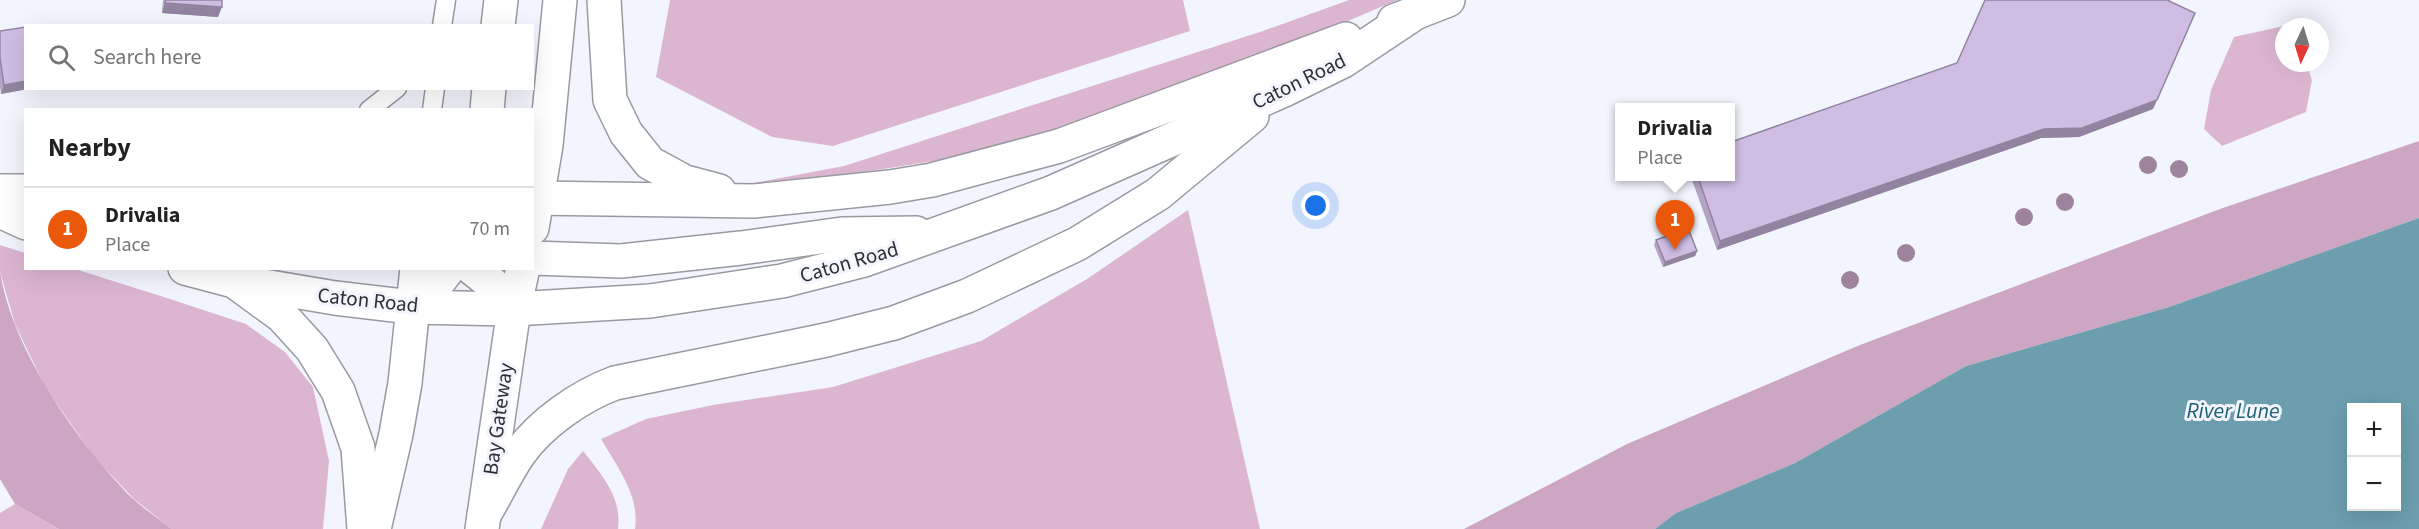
<!DOCTYPE html>
<meta charset="utf-8">
<style>
:root{--surface:#fff;--page:#f6f6f6;--text:#222;--muted:#767676;--line:#e0e0e0;--accent:#ea580c}
body{margin:0;font-family:"Source Sans 3",sans-serif;background:var(--page);color:var(--text)}
.controls{position:absolute;right:18px;bottom:18px;display:grid;overflow:hidden;border-radius:0px;box-shadow:0 6px 24px #0002}
.controls button{width:54px;height:54px;display:grid;place-items:center;padding:0;border:0;border-bottom:2px solid var(--line);background:var(--surface);color:var(--text);font:30px sans-serif}
.compass{position:absolute;left:2275px;top:18px;width:54px;height:54px;border-radius:50%;background:var(--surface);box-shadow:0 6px 24px #0002;rotate:184deg}
.you{position:absolute;left:1316px;top:206px;width:21px;height:21px;margin:-15px;border:4px solid #fff;border-radius:50%;background:#1a73e8;box-shadow:0 0 0 9px #1a73e833}
.badge{display:grid;place-items:center;width:39px;height:39px;border-radius:50%;background:var(--accent);color:#fff;font-size:20px;font-weight:700}
.pin{position:absolute;translate:-50% -50px;filter:drop-shadow(0 2px 3px #0008)}
.pin::after{content:'';position:absolute;top:32px;width:21px;height:18px;background:inherit;clip-path:polygon(0 0,100% 0,50% 100%)}
.popup{position:absolute;left:1615px;top:103px;width:120px;height:78px;box-sizing:border-box;display:grid;place-content:center;border-radius:0px;background:var(--surface);filter:drop-shadow(0 2px 4px #0005);font-size:20px;white-space:nowrap;color:var(--muted)}
.popup b{font-size:22px;color:var(--text)}
.popup::after{content:'';position:absolute;left:50%;top:100%;margin-left:-12px;border:12px solid transparent;border-top-color:var(--surface)}
.list{margin:0;padding:0;list-style:none}
h2{display:flex;justify-content:space-between;align-items:center;height:78px;margin:0;padding:0 24px;font-size:26px}
h2 small{font-size:20px;font-weight:400;color:var(--muted)}
.list li{display:grid;grid-template-columns:39px 1fr auto;gap:18px;align-items:center;box-sizing:border-box;height:84px;padding:0 24px;border-top:2px solid var(--line)}
.list b{display:block;font-size:22px;white-space:nowrap}
.list p{margin:0;font-size:20px;white-space:nowrap;color:var(--muted)}
.list em{font-size:20px;font-style:normal;color:var(--muted)}
.icon{flex:none;width:33px;height:33px;fill:none;stroke:currentColor;stroke-width:2;stroke-linecap:round;stroke-linejoin:round}
.map{position:relative;flex:none;width:2419px;height:529px;overflow:hidden}
.search{position:absolute;background:var(--surface);box-shadow:0 6px 24px #0002;left:24px;top:24px;width:510px;height:66px;display:flex;align-items:center;gap:15px;box-sizing:border-box;padding:0 21px;border-radius:0px;color:var(--muted);font-size:22px}
.panel{position:absolute;background:var(--surface);box-shadow:0 6px 24px #0002;left:24px;top:108px;width:510px;height:162px;border-radius:0px}
.map>svg:first-child{display:block}
</style>
<div class="map">
<svg width="2419" height="529" viewBox="0 0 2419 529">
<rect width="100%" height="100%" fill="#f3f5fe"/>
<g fill="#dcb6d1">
<polygon points="670,0 1183,0 1190,31 833,146 772,137 656,77"/>
<polygon points="1349,0 1397,0 1206,82 1073,130 946,159 858,173 748,184 844,166 1260,32"/>
<polygon points="2292,24 2293,27 2284,27 2284,63 2306,63 2312,80 2306,112 2222,146 2204,129 2211,90 2234,37"/>
<path d="M1188,210L1260,529H635C640,495 617,467 601,439L646,419L713,405L833,387L981,341L1087,279Z"/>
<polygon points="0,245 25,253 26,268 75,269 170,299 246,324 285,352 313,387 329,461 323,529 172,529 134,499 95,458 45,387 15,324 0,272"/>
<path d="M583,451C602,475 622,497 618,529H541L568,469Z"/>
<polygon points="15,504 59,529 0,529 0,513"/>
</g>
<g fill="#cca6c2">
<polygon points="2419,141 2419,218 2169,307 1966,366 1795,463 1676,513 1655,529 1464,529 1627,444 1860,345 2220,209"/>
<path d="M0,245C0,253 0,263 0,272C13,351 77,442 132,498C144,509 159,519 172,529H59L15,504L0,479Z"/>
</g>
<path fill="#6c9eae" fill-rule="evenodd" d="M2419,218V529H1655L1676,513L1795,463L1966,366L2169,307ZM2352,408H2396V506H2352Z"/>
<g fill="none" stroke-linecap="round" stroke-linejoin="round">
<defs>
<g id="service">
<polyline points="442,26 446,0"/>
<polyline points="369,110 397,88"/>
<polyline points="432,110 435,88"/>
</g>
<g id="primary">
<polyline points="604,0 610,100 626,133 650,163 685,182 719,191"/>
<polyline points="1394,21 1448,0"/>
<polyline points="532,198 754,201 890,187 932,180 1059,146 1346,39"/>
<polyline points="532,258 621,261 741,248 842,234 916,233"/>
<polyline points="234,281 335,298 411,307 514,309 650,301 782,281 864,260 1051,193 1284,90 1343,61 1415,13"/>
<path d="M484,515C496,495 506,473 519,454C541,423 580,396 615,383L826,340L894,323L967,296L1077,244L1158,194L1252,116"/>
<polyline points="374,529 396,434 405,383 417,268"/>
</g>
<g id="trunk">
<polyline points="498,26 501,0"/>
<polyline points="487,110 489,88"/>
<polyline points="0,191 26,191"/>
<polyline points="0,211 26,223"/>
<polyline points="532,228 546,145 560,0"/>
<polyline points="185,268 234,281 282,316 312,349 338,391 358,448 364,529"/>
<polyline points="472,268 491,283 514,309"/>
<polyline points="411,307 431,291 449,268"/>
<polyline points="482,529 514,309 523,268"/>
</g>
</defs>
<use href="#service" stroke="#989aa2" stroke-width="21"/>
<use href="#primary" stroke="#989aa2" stroke-width="36"/>
<use href="#trunk" stroke="#989aa2" stroke-width="36"/>
<use href="#service" stroke="#fff" stroke-width="18"/>
<use href="#primary" stroke="#fff" stroke-width="33"/>
<use href="#trunk" stroke="#fff" stroke-width="33"/>
</g>
<g fill="#9d849c">
<circle cx="2148" cy="165" r="9"/>
<circle cx="2179" cy="169" r="9"/>
<circle cx="2065" cy="202" r="9"/>
<circle cx="2024" cy="217" r="9"/>
<circle cx="1906" cy="253" r="9"/>
<circle cx="1850" cy="280" r="9"/>
</g>
<g fill="#b3a3c4">
<polygon points="163,0 222,0 218,17 162,13"/>
<polygon points="1985,0 2170,0 2169,1 2195,13 2153,109 2079,137 2041,138 1717,250 1691,177 1731,177 1957,63"/>
<polygon points="0,31 26,88 33,88 1,94 0,87"/>
<polygon points="1656,240 1697,251 1695,256 1663,267 1654,245"/>
</g>
<g fill="#9284a0">
<polygon points="165,3 222,7 218,17 162,13"/>
<polygon points="2195,13 2153,109 2079,137 2041,138 1717,250 1720,241"/>
<polygon points="26,81 26,88 33,88 1,94 4,85"/>
<polygon points="1697,251 1695,256 1663,267 1665,262"/>
</g>
<g fill="#d0bde4" stroke="#9284a0" stroke-width="1.5">
<polygon points="166,0 222,0 222,7 165,3"/>
<polygon points="1985,0 2169,0 2169,1 2195,13 2157,100 2082,128 2044,129 1720,241 1698,177 1731,177 1731,142 1957,63"/>
<polygon points="26,27 26,81 4,85 0,58 0,31"/>
<polygon points="1688,228 1697,251 1665,262 1656,240"/>
</g>
<g text-anchor="middle" stroke-width="6" stroke-linejoin="round" paint-order="stroke">
<g font-size="21" fill="#2f2f33" stroke="#f3f5fe">
<text transform="translate(1299 81) rotate(-26)" y="7">Caton Road</text>
<text transform="translate(849 262) rotate(-16)" y="7">Caton Road</text>
<text transform="translate(368 300) rotate(6)" y="7">Caton Road</text>
<text transform="translate(498 419) rotate(-82)" y="7">Bay Gateway</text>
</g>
<g font-size="22" font-style="italic" fill="#1f6172" stroke="#f3f5fe">
<text x="2233" y="418">River Lune</text>
</g>
</g>
</svg>
<div class="controls">
<button>+</button>
<button>−</button>
</div>
<svg class="compass" viewBox="-18 -18 36 36"><path d="M0-13l5 13h-10z" fill="#e53935"/><path d="M0 13l5-13h-10z" fill="#767676"/></svg>
<div class="you"></div>
<div class="pin badge" style="left:1675px;top:250px">1</div>
<div class="popup"><b>Drivalia</b>Place</div>
<div class="search"><svg class="icon" aria-label="search" viewBox="0 0 24 24"><circle cx="10" cy="10" r="6"/><path d="M15 15l6 6"/></svg>Search here</div>
<section class="panel">
<h2>Nearby<small></small></h2>
<ul class="list">
<li><span class="badge">1</span><div><b>Drivalia</b><p>Place</p></div><em>70 m</em></li>
</ul>
</section>
</div>
